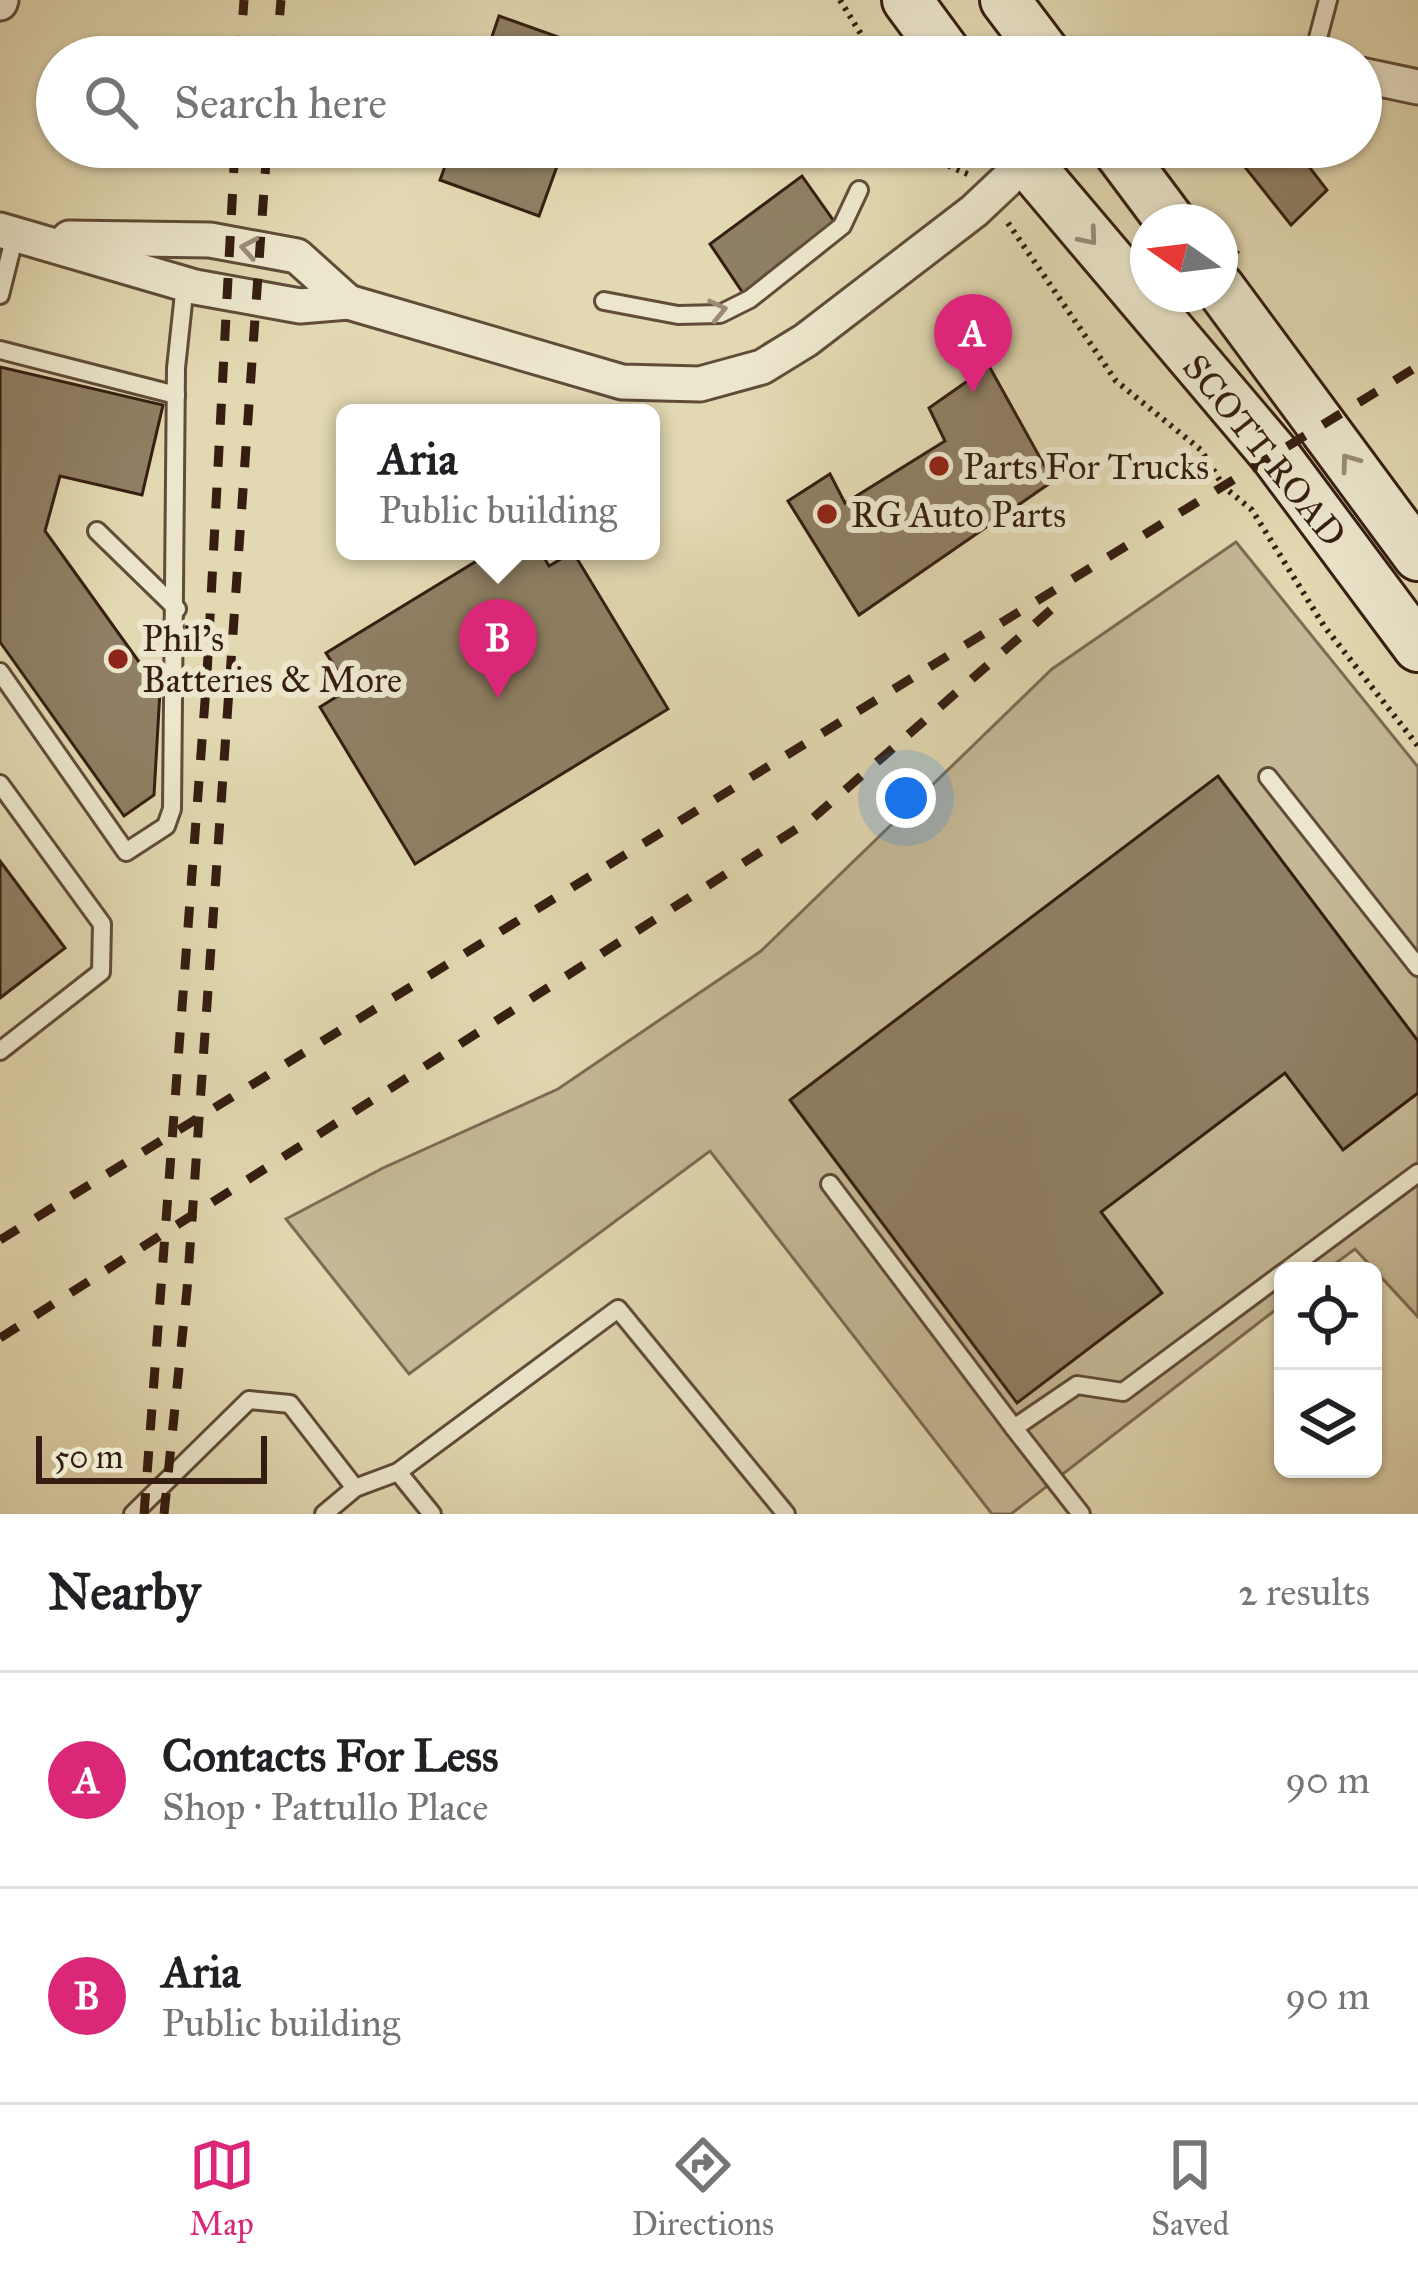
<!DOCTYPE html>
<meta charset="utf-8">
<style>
:root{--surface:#fff;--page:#f6f6f6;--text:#202124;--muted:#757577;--line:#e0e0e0;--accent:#db2777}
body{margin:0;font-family:"IM FELL Great Primer",serif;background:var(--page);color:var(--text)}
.controls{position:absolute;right:36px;bottom:36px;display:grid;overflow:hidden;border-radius:18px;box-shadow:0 3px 9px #0004}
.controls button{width:108px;height:108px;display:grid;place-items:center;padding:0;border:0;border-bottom:3px solid var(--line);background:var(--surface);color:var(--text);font:60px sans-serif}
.compass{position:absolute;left:1130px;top:204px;width:108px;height:108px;border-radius:50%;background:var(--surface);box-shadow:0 3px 9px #0004;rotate:284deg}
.scale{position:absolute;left:36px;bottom:30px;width:231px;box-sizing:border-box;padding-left:12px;border:6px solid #351e11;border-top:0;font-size:33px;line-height:42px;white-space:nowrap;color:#351e11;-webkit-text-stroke:9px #ece6cc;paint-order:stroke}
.you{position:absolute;left:906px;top:798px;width:42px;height:42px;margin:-30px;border:9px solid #fff;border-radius:50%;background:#1a73e8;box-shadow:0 0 0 18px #1a73e833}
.badge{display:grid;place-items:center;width:78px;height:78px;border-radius:50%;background:var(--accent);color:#fff;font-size:39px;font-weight:700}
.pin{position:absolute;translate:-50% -99px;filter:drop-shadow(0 3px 6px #0008)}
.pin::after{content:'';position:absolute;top:63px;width:42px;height:36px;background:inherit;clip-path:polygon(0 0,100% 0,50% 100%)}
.popup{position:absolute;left:336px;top:404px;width:324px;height:156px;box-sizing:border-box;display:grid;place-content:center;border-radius:18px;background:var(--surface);filter:drop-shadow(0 3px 9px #0005);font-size:39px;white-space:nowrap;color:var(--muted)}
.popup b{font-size:45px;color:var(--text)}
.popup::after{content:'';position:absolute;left:50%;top:100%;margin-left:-24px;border:24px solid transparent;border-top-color:var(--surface)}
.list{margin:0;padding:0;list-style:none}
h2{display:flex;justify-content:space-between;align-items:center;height:156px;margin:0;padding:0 48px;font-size:51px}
h2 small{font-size:39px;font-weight:400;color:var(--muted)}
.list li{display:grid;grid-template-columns:78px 1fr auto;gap:36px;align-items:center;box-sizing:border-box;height:216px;padding:0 48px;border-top:3px solid var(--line)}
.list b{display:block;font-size:45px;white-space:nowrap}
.list p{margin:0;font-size:39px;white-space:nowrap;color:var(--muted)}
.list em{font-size:39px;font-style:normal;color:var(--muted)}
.icon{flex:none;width:66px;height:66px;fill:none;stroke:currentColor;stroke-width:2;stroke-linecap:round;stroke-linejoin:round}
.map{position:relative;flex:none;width:1418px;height:1514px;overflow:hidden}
.search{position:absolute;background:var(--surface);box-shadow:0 3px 9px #0004;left:36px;right:36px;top:36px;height:132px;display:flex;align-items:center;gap:30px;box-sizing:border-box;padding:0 42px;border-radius:66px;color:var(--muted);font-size:45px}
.sheet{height:588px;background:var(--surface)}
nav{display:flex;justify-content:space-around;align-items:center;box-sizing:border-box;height:168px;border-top:3px solid var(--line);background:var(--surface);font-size:33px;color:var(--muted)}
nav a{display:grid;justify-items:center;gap:6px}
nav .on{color:var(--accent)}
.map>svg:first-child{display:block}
</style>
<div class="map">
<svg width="1418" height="1514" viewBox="0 0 1418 1514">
<rect width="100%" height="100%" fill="#e2d8b1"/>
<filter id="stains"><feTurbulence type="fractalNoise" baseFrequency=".00167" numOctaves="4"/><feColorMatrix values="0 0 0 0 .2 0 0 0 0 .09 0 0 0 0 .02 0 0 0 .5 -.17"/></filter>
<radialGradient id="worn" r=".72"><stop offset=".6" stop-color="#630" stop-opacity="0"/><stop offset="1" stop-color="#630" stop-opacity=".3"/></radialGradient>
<polygon fill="#c5b896" stroke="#7d6b54" stroke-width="3" points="1236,542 1418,767 1418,1317 1355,1249 1325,1271 1283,1271 1283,1304 1011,1514 992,1514 710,1151 409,1374 286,1219 383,1168 558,1089 761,951 1052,669"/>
<g fill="#8f7f64" stroke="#351e11" stroke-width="3">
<polygon points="499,16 614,57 485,57"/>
<polygon points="452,147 564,147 539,216 440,180"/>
<polygon points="1229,147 1294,147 1327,190 1291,225"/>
<polygon points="802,176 838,227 745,296 710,244"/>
<polygon points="989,366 1053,481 859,615 788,501 830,474 845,503 945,441 929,408"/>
<polygon points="0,367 163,405 142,495 60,476 45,531 160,691 154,795 124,816 0,642"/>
<polygon points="493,551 540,551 549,566 573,552 668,709 415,864 320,707 349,689 326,653"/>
<polygon points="1218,776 1418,1041 1418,1093 1343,1150 1285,1073 1101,1212 1162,1293 1017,1403 790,1100"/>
<polygon points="0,861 65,948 0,998"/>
</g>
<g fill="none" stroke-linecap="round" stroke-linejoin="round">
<defs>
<g id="service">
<polyline points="1313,57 1328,0"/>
<polyline points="0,295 15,235"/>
<polyline points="604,301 678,315 720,314 750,299 842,226 859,190"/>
<polyline points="0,350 176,395"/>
<polyline points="97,531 177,609"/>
<polyline points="0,672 126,852 166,826 172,809 176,368 185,284"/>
<polyline points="1268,777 1418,967"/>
<polyline points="0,784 102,924 101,972 0,1051"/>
<polyline points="830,1184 1014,1428 1077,1385 1123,1392 1283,1273"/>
<polyline points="1286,1271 1418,1173"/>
<polyline points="1014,1428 1081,1514"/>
<polyline points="398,1472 432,1514"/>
<polyline points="133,1514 249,1400 290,1404 355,1488"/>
<polyline points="324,1514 355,1488 398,1472 618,1309 786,1514"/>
</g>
<g id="minor">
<polyline points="0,3 1,0"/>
<polyline points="1153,57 1276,57"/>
<polyline points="1361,75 1418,87"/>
<polyline points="0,230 195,287 300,306 348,302 622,382 700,384 762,367 806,340 974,211 1026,162"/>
<polyline points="69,238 210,240 297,256 348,302"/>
</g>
<g id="secondary">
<polyline points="907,0 949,57"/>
<polyline points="1005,0 1048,57"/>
<polyline points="1014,147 1275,455 1418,647"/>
<polyline points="1115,147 1171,222"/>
<polyline points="1220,288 1418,556"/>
</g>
</defs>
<use href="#service" stroke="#604c39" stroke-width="22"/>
<use href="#minor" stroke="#604c39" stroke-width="39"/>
<use href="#secondary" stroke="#351e11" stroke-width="54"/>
<g stroke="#351e11" stroke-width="6" stroke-dasharray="3 6" stroke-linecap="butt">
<polyline points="840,0 875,57"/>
<polyline points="929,147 947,165 970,175"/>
<polyline points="1008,223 1116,381 1201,450 1224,487 1252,510 1324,626 1418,746"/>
<polyline points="1220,230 1238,255"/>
</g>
<use href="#service" stroke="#ece6cc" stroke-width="16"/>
<use href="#minor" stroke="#ece6cc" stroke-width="33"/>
<use href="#secondary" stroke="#ece6cc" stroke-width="48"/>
<g stroke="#351e11" stroke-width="9" stroke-dasharray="21 21" stroke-linecap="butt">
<polyline points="240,57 244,0"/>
<polyline points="276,57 281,0"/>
<polyline points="0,1240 1418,366"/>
<polyline points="0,1338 812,819 1053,608"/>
<polyline points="144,1514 207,674 235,147"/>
<polyline points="164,1514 187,1290 267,147"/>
</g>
</g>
<defs><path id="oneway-chevron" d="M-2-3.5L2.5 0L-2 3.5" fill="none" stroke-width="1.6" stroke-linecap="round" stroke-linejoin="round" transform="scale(3)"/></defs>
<g stroke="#9a8c78">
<use href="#oneway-chevron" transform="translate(1089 237) rotate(50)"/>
<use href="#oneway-chevron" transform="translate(249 248) rotate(-170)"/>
<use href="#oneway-chevron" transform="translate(718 310) rotate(-13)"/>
<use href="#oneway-chevron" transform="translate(1349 462) rotate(-126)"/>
</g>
<g fill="#8f2418" stroke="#ece6cc" stroke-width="4.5">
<circle cx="939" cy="466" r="12"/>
<circle cx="827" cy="514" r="12"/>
<circle cx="118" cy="659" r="12"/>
</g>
<g text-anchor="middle" stroke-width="12" stroke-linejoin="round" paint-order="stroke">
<g font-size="36" fill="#351e11" stroke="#ece6cc">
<text transform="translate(1265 450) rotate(51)" y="13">SCOTT ROAD</text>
</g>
<g font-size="36" fill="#351e11" stroke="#ece6cc" text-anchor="start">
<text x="963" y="479">Parts For Trucks</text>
<text x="851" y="527">RG Auto Parts</text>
<text x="142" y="651">Phil's<tspan x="142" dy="41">Batteries &amp; More</tspan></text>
</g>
</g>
<rect width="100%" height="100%" filter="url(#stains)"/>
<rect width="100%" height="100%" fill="url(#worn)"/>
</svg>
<div class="controls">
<button><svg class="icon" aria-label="locate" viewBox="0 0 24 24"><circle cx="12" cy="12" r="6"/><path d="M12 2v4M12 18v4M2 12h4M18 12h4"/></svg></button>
<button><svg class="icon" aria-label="layers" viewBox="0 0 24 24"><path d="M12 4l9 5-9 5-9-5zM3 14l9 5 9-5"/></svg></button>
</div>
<svg class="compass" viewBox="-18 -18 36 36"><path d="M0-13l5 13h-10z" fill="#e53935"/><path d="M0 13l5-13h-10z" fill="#757577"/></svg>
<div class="scale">50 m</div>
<div class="you"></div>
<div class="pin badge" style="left:973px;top:393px">A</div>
<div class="pin badge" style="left:498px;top:698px">B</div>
<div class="popup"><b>Aria</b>Public building</div>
<div class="search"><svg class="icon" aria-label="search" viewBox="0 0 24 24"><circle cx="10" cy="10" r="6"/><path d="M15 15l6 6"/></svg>Search here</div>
</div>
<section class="sheet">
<h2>Nearby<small>2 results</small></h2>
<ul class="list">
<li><span class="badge">A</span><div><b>Contacts For Less</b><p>Shop · Pattullo Place</p></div><em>90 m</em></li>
<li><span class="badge">B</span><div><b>Aria</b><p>Public building</p></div><em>90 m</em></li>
</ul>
</section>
<nav>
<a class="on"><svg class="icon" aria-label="map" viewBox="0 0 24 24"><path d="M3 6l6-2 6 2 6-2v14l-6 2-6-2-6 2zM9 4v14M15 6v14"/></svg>Map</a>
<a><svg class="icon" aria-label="directions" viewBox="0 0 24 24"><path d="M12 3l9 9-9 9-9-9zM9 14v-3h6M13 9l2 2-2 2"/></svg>Directions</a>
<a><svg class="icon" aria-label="saved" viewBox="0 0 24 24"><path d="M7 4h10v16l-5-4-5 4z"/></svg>Saved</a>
</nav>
